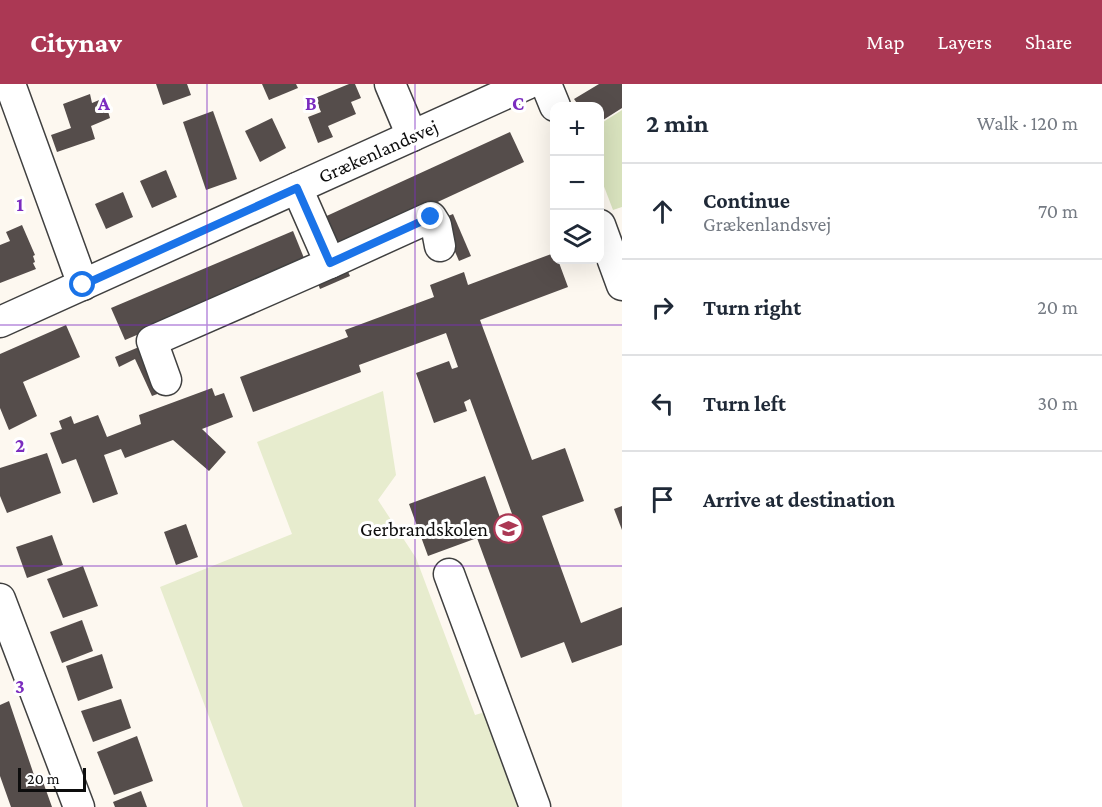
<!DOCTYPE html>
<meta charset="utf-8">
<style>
:root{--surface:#fff;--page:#f2f2f3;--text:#1f2937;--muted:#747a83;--line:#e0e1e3;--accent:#ab3854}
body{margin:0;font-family:"Crimson Pro",serif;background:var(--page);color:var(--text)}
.controls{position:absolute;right:18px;top:18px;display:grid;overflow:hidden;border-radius:12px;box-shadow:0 6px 24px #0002}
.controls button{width:54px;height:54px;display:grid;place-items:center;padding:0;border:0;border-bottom:2px solid var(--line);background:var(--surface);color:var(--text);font:30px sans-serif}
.scale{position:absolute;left:18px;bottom:15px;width:68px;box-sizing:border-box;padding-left:6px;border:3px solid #0d0d0d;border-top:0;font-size:16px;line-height:21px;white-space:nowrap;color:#0d0d0d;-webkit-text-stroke:4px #fff;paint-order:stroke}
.stop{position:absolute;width:18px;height:18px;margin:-14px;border:4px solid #1a73e8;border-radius:50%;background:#fff}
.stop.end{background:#1a73e8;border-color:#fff;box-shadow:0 2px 6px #0008}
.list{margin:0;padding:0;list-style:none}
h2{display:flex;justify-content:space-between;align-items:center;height:78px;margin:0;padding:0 24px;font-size:26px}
h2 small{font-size:20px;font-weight:400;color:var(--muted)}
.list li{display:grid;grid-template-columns:39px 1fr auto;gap:18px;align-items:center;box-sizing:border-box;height:96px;padding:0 24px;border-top:2px solid var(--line)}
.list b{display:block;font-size:22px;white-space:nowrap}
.list p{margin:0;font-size:20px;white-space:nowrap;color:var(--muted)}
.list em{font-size:20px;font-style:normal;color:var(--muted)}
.icon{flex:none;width:33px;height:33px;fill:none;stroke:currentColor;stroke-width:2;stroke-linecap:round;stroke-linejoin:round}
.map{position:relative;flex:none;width:622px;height:723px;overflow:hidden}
header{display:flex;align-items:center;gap:36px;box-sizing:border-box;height:84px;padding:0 30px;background:var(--accent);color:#fff}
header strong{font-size:28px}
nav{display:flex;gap:33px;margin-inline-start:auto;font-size:21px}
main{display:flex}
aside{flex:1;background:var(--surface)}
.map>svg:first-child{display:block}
</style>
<header>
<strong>Citynav</strong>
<nav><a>Map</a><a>Layers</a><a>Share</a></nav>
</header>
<main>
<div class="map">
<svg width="622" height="723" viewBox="0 0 622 723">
<rect width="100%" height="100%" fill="#fdf8f0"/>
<polygon fill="#d9e3be" points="622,26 622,123 613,126 600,92 600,40"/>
<polygon fill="#e7ecce" points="383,307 396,391 378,416 416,474 475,631 492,626 526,723 243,723 160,503 292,450 257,358"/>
<g fill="#554d4b">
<polygon points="156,0 187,0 191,11 163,21"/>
<polygon points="262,0 296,0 298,4 269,16"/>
<polygon points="349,0 355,0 361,14 351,18 356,30 328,42 333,53 318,59 308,33 321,28 315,14"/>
<polygon points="599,0 622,0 622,24 600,38 600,22 579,22 574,15"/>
<polygon points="90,10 92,19 104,14 110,34 91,42 95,55 57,68 51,51 71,44 63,20"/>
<polygon points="213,27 237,95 206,106 183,38"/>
<polygon points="272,34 286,64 260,78 245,47"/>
<polygon points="510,48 524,78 334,166 320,135"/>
<polygon points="166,86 177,113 152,124 140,97"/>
<polygon points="123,108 133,133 106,145 95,120"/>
<polygon points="453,130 471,172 459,177 441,135"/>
<polygon points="22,141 35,171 33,172 35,178 33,179 36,185 0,199 0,161 10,157 6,148"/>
<polygon points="293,147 306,179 125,256 111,224"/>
<polygon points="554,169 554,176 558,176 568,203 480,236 532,376 565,364 584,417 542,432 581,539 622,523 622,561 572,579 564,558 521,574 477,454 428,472 409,420 485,392 503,442 515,438 470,315 464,318 467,327 434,339 416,289 449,277 452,285 458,283 446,249 359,281 361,288 253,328 240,293 348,253 345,246 434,213 430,201 464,188 468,201"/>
<polygon points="345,181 350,192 320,205 316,194"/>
<polygon points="66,241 80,273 23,298 37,332 9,346 0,324 0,270"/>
<polygon points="139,263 160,309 152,312 135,275 119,283 115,273"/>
<polygon points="212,304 215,312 224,309 233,333 202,345 226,368 209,387 173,356 125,374 121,365 104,371 118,410 93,419 76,375 62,380 50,349 62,345 59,337 71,332 74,340 98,331 107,353 141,340 139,331"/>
<polygon points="47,369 61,409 7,429 0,412 0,384"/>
<polygon points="622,422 622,446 614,425"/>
<polygon points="186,440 198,473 176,481 164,448"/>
<polygon points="52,451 63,481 27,494 16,463"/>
<polygon points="83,482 98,522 63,534 47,495"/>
<polygon points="82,536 93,567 62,579 50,548"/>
<polygon points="102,570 113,604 78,617 66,582"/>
<polygon points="121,615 131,644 93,658 81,627"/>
<polygon points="9,617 36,697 42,695 52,723 11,723 0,692 0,621"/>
<polygon points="137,652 153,697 114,711 97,668"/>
<polygon points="141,707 147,723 115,723 113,718"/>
</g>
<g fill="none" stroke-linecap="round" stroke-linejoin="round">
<defs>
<g id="minor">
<polyline points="10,0 83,201"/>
<polyline points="390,0 412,52"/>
<polyline points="546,0 555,22"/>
<polyline points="600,141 622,201"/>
<polyline points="330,179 431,133 436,141 440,162"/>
<polyline points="0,238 527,0"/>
<polyline points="166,296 152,257 330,179 297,104"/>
<polyline points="449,490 535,723"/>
<polyline points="0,515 79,723"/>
</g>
</defs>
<use href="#minor" stroke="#404040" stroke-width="33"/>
<use href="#minor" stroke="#fff" stroke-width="30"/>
</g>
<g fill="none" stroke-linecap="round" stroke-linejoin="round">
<polyline stroke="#1a73e8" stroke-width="8" points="83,201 297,104 330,179 431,133"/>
</g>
<path fill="none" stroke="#7b2cbf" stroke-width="1.5" stroke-opacity="0.55" d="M207,0V723M415,0V723M0,241H622M0,482H622"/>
<defs>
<symbol id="school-ring" viewBox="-11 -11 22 22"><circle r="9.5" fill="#fff" stroke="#ab3854" stroke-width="1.5"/><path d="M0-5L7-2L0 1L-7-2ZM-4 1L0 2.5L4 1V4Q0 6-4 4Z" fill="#ab3854"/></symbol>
</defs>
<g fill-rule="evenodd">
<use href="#school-ring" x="492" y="428" width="33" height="33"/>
</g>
<g text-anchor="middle" stroke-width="6" stroke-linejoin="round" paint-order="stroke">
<g font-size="20" fill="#0d0d0d" stroke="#fff">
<text transform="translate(378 67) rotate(-24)" y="7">Grækenlandsvej</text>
</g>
<g font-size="20" fill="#0d0d0d" stroke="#fff" text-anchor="end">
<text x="488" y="452">Gerbrandskolen</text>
</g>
</g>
<g font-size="20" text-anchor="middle" font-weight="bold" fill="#7b2cbf" stroke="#fff" stroke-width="6" stroke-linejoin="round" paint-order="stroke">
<text x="104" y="26">A</text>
<text x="311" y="26">B</text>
<text x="518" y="26">C</text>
<text x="20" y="127">1</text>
<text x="20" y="368">2</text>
<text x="20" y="609">3</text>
</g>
</svg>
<div class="controls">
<button>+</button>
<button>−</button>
<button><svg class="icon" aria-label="layers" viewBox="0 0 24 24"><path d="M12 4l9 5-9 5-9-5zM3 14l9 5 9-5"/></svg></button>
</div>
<div class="scale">20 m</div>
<div class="stop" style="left:83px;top:201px"></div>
<div class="stop end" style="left:431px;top:133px"></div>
</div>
<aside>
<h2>2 min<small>Walk · 120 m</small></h2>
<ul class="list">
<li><svg class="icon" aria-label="ahead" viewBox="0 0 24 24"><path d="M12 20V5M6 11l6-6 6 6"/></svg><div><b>Continue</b><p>Grækenlandsvej</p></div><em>70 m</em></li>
<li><svg class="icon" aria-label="right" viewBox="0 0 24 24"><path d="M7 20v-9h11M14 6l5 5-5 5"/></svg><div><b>Turn right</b></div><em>20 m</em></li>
<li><svg class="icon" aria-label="left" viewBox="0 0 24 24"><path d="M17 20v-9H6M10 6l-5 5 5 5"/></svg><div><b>Turn left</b></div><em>30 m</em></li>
<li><svg class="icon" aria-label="arrive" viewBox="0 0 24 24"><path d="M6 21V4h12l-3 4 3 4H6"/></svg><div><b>Arrive at destination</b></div></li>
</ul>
</aside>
</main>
